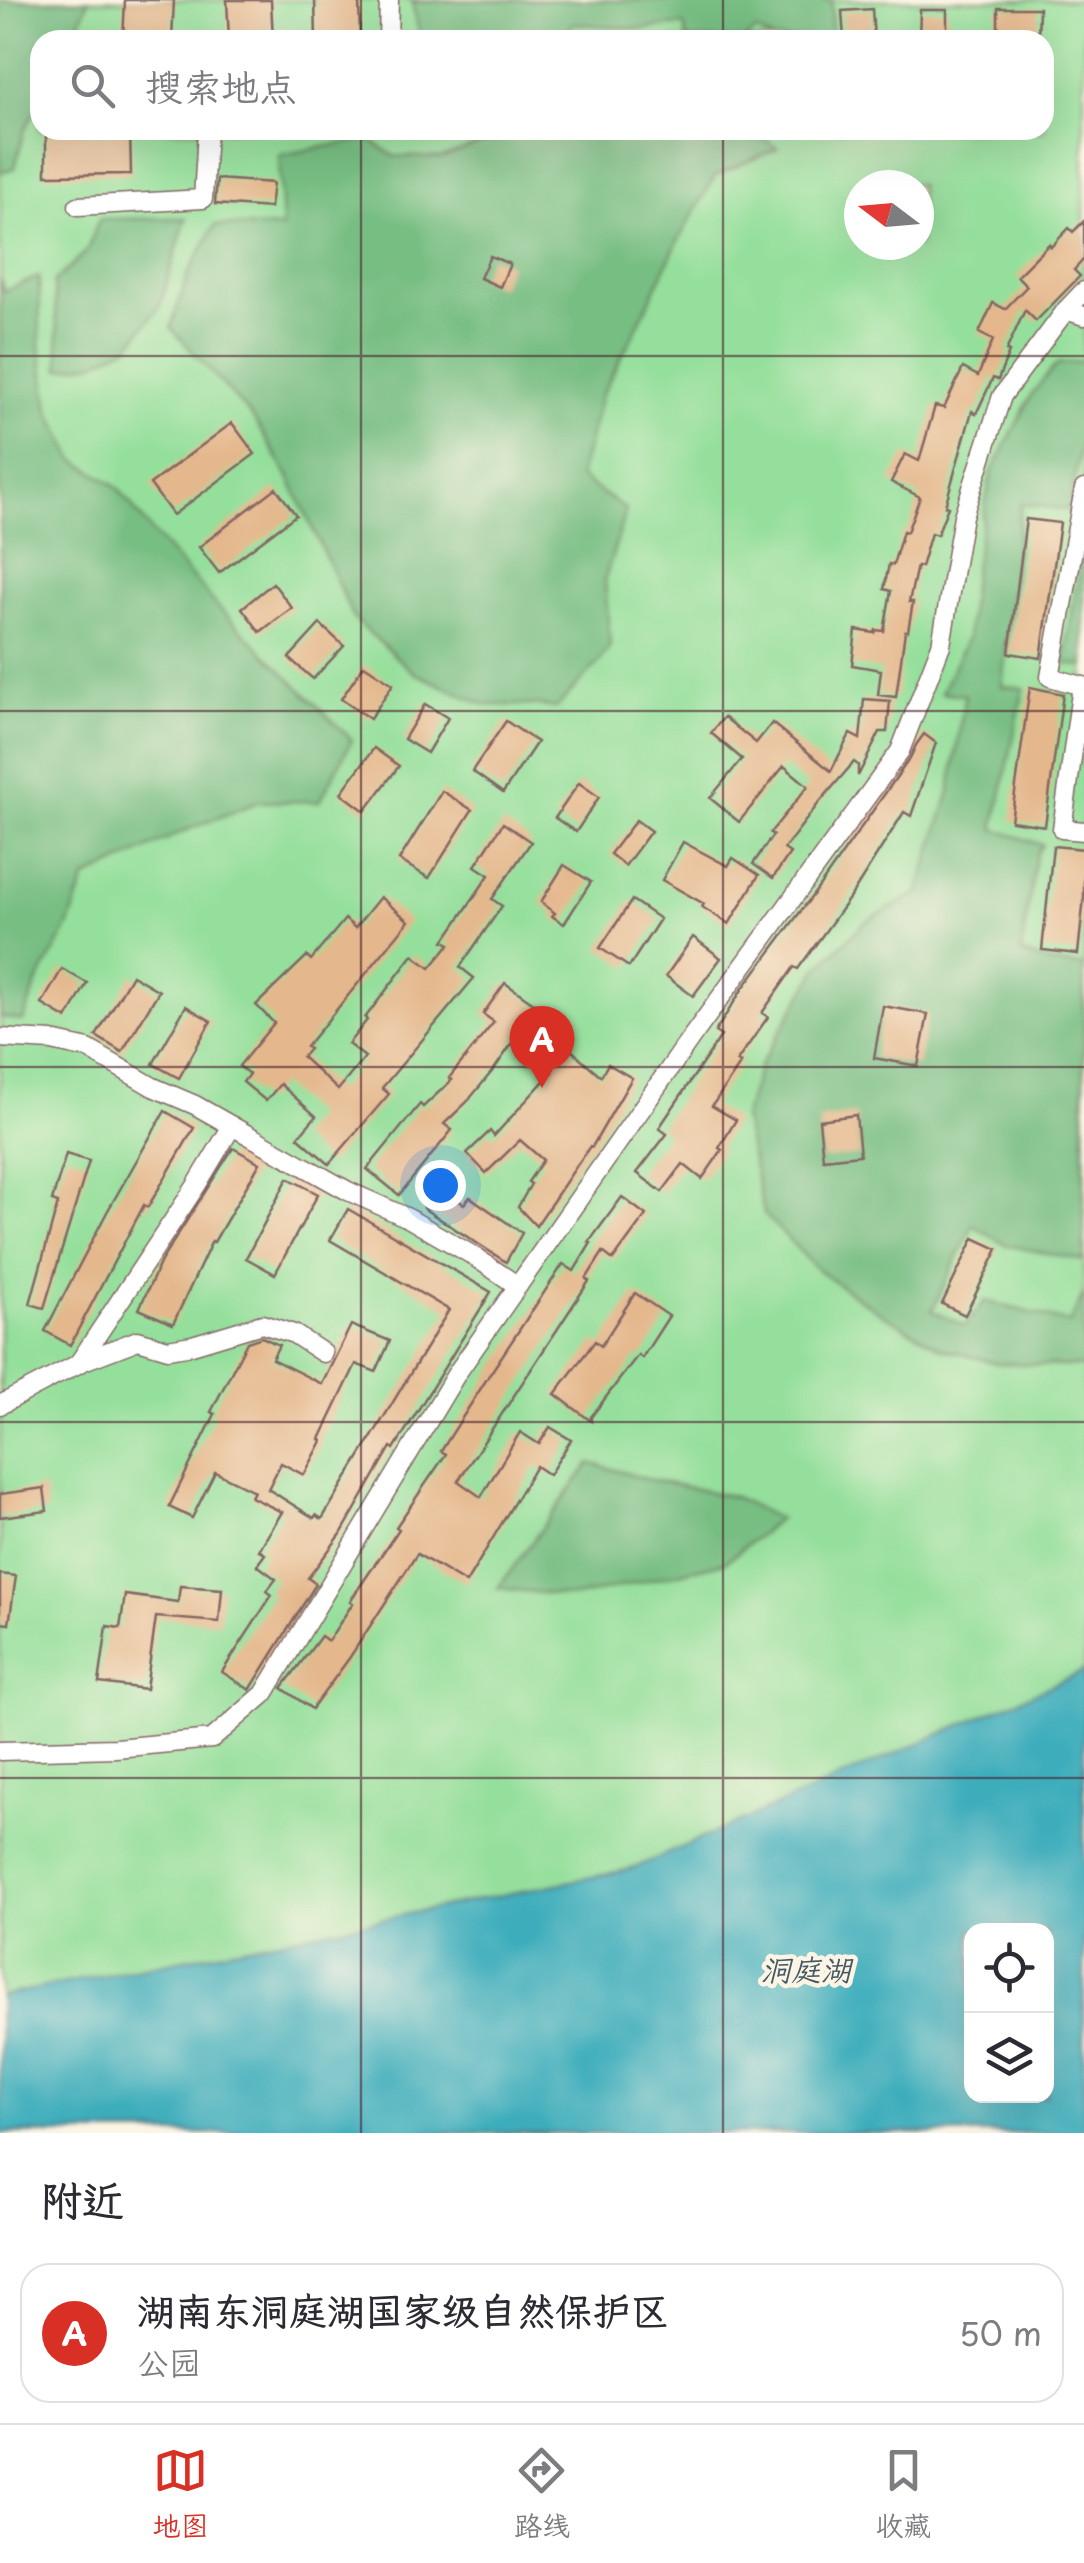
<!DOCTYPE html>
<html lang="zh">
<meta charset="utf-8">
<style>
:root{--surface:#fff;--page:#f7f7f7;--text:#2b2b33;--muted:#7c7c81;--line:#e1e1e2;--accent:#d93025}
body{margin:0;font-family:"Playpen Sans","LXGW WenKai TC",sans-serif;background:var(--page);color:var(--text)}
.controls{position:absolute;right:30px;bottom:30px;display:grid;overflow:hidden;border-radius:20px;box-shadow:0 10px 40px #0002}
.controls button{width:90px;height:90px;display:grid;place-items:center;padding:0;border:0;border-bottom:2px solid var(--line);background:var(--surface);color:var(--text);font:50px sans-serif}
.compass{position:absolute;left:844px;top:170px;width:90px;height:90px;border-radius:50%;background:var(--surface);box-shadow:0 10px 40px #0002;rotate:286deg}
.you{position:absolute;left:440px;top:1185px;width:35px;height:35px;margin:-25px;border:8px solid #fff;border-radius:50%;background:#1a73e8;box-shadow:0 0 0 15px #1a73e833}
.badge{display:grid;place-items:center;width:65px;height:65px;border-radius:50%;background:var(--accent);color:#fff;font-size:32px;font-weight:700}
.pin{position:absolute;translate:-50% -82px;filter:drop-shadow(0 2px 5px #0008)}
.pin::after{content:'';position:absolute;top:52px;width:35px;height:30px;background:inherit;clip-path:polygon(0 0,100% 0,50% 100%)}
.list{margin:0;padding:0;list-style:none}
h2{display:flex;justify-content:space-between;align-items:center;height:130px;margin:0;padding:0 40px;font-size:42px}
h2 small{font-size:32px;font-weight:400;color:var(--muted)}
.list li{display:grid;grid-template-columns:65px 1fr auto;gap:30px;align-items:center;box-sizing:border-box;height:140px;margin:0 20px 20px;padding:0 20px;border:2px solid var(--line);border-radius:30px}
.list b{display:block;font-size:38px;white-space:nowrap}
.list p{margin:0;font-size:32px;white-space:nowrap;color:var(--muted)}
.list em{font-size:32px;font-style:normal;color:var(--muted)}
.icon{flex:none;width:55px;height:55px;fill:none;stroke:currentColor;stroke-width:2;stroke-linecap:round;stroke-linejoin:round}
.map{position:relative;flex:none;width:1084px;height:2133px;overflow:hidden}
.search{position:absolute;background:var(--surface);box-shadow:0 10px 40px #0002;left:30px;right:30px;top:30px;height:110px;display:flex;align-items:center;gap:25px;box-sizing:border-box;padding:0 35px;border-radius:30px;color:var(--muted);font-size:38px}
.sheet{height:290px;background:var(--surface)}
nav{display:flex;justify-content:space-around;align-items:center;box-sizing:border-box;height:140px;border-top:2px solid var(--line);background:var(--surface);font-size:28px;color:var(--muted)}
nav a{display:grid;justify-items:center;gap:5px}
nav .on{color:var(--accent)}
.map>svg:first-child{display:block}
</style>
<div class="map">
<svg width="1084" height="2133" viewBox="0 0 1084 2133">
<rect width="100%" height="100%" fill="#fcf5e5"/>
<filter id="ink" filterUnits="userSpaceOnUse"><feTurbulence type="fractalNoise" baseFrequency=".01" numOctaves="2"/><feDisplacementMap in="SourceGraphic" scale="20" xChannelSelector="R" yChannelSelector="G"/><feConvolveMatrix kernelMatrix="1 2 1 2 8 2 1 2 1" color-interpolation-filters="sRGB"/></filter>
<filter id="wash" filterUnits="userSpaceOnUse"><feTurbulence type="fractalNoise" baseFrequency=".0048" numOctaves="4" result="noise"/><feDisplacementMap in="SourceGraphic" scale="40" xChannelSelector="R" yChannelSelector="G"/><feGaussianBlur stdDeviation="2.25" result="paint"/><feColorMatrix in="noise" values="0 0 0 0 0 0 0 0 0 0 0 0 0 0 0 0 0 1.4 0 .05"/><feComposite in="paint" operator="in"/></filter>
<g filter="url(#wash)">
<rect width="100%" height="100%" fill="#f0e9cd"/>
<path fill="#94df9b" stroke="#6f7f63" stroke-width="2.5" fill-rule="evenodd" d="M0,0H1084V2133H0ZM40,40H1044V130H40ZM859,185H919V245H859ZM972,1930H1046V2096H972Z"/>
<g fill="#77be83" stroke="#606e57" stroke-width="2.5">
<polygon points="0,0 89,0 72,40 40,40 40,102 24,131 15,168 0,172"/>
<polygon points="484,0 832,0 831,40 773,40 756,31 743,40 687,40 684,25 638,29 572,23 566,40 496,37 492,40 421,40 412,2"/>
<polygon points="518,130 750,130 778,148 715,176 679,239 638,325 601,396 579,477 626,510 605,579 610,646 600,661 556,708 536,705 485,705 414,673 354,619 288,475 253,418 171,328 187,277 215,225 282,228 279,155 368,139 394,156 442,158"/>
<polygon points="186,218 160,306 129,346 94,363 60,369 54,282 87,251 99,219"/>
<polygon points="0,277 4,291 39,277 40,345 49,410 74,459 118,488 152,532 221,610 352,740 320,801 258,802 182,832 85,879 68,927 37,983 23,1021 0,1017"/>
<polygon points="1084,361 1084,426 1069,510 1021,504 1002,686 1024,688 994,829 1042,845 1036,854 1021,953 1050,963 1084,966 1084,1261 1006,1245 973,1225 932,1311 965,1326 985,1301 1070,1323 1084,1293 1084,1367 996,1363 941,1348 879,1312 820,1272 764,1214 743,1118 760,1065 819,967 865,922 918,893 950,791 965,695 941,693 967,638 973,574 991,474 1033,392 1057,364"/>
<polygon points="1084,538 1084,666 1064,664"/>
<polygon points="590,1463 646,1479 735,1497 779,1519 725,1562 576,1597 498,1588"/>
</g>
<path fill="#3eadbc" stroke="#446674" stroke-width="2.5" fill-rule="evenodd" d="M1084,1671V2133H0V1996L632,1869ZM972,1930H1046V2096H972Z"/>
<g id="blocks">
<g fill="#e4b78c">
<polygon points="125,0 174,0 172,40 123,40"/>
<polygon points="227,0 271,0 273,40 229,40"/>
<polygon points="315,0 359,0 360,40 316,40"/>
<polygon points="998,8 1039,8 1038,40 998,40"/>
<polygon points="872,9 874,40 844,40 842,11"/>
<polygon points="920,10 947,10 947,40 919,40"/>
<polygon points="46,130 130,130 131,174 46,175"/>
<polygon points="217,179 273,183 270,208 215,204"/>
<polygon points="1084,221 1084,259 1074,270 1080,276 1036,321 1025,310 1006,351 1009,352 998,380 993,378 976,414 972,411 945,506 948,507 937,535 931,533 921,567 917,566 909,602 913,602 908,631 905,631 896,697 878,695 881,670 852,665 856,630 875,633 876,630 884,631 891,591 884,589 889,564 893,565 903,531 907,532 920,497 891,482 905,454 919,461 935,406 944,408 963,368 978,376 993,340 979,333 993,303 1005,309 1027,286 1017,276 1049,244 1051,247 1069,228 1073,232"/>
<polygon points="490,256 510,264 500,287 480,278"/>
<polygon points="232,423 255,454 173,515 150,484"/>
<polygon points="276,488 296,515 219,573 199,547"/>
<polygon points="1026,519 1060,523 1041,658 1009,653"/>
<polygon points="273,583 292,608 260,632 242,608"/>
<polygon points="320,624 344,646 313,679 289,658"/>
<polygon points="364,665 393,684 370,719 341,699"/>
<polygon points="1030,687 1063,694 1045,826 1011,821"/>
<polygon points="864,699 890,701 887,732 880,732 858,776 858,765 854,762 818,804 784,849 790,853 773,878 753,864 773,835 770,833 808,786 784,766 739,822 710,798 742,759 711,733 724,717 756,743 772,723 831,771 850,734 860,739"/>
<polygon points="425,704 448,718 427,753 404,739"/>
<polygon points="506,721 537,742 503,793 472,771"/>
<polygon points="924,734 936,743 911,816 904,812 853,893 798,969 794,967 762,1013 768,1017 737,1061 741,1063 712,1106 736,1120 719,1148 722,1150 702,1179 683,1164 662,1192 637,1173 667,1134 659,1128 721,1036 715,1032 743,988 819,887 910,758 916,745"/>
<polygon points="374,748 399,766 365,811 341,793"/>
<polygon points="579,783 599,797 576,832 555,818"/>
<polygon points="442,791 472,810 429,878 399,860"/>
<polygon points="636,820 651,831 625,866 610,854"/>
<polygon points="503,823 531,842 492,899 502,906 460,967 474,978 382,1088 389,1094 329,1164 298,1137 316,1116 280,1084 266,1101 243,1082 249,1074 239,1066 274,1023 256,1005 307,956 311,960 345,919 355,928 380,897 409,921 306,1047 309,1049 302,1057 338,1090 365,1057 348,1044 367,1020 365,1018 413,955 430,968 450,944 444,941 489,875 475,866"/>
<polygon points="683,842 728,866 733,858 759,875 729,924 702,907 704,904 662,880"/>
<polygon points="1053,846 1084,849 1084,897 1078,954 1042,950"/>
<polygon points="564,865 591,882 564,924 552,916 555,913 541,902"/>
<polygon points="632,900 660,919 629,967 600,948"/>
<polygon points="693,937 721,958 693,996 666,976"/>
<polygon points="62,969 87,983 67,1019 42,1004"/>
<polygon points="132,975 159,991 122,1052 96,1036"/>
<polygon points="505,983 538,1006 495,1068 467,1102 444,1124 452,1130 399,1195 367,1169 420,1104 423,1107 452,1080 449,1078 494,1022 483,1014"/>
<polygon points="186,1006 211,1021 179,1078 153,1064"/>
<polygon points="883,1006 928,1014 918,1066 874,1058"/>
<polygon points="552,1036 568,1053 571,1050 601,1076 608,1064 632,1078 592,1147 590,1146 536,1226 518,1207 531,1184 528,1182 543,1160 520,1140 486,1173 467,1153 490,1131 494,1136 552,1072 534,1053"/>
<polygon points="165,1111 194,1128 148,1207 144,1205 70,1345 45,1331 107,1212"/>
<polygon points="856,1115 860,1155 823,1159 819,1120"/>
<polygon points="233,1148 260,1163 214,1242 212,1241 173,1324 139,1309 161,1261"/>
<polygon points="66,1154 89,1161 44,1308 30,1304 58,1203 52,1201"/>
<polygon points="288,1178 318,1194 275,1274 246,1258"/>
<polygon points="436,1187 464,1204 470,1197 522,1233 506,1262 423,1208"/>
<polygon points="622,1197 646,1215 613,1260 603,1252 586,1279 589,1281 458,1481 481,1497 520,1432 539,1444 550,1427 571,1440 549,1475 536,1466 466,1583 417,1554 350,1657 312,1709 282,1688 321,1636 328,1641 353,1603 350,1601 399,1529 396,1527 446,1454 441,1451 490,1374 563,1264 574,1271 591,1243 589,1242"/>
<polygon points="348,1209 491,1292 394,1449 391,1447 341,1534 308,1578 316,1584 250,1690 222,1672 272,1595 267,1591 276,1579 257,1565 265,1554 259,1550 282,1512 251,1497 254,1491 215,1472 192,1518 169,1507 215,1414 211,1412 247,1342 262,1337 279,1345 272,1359 322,1384 351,1325 390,1341 376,1372 356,1364 320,1439 322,1441 304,1475 281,1463 268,1489 314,1518 316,1515 322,1519 449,1310 330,1240"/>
<polygon points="974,1238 998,1249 965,1315 942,1304"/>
<polygon points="635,1293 669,1316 642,1358 638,1355 591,1417 591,1421 555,1394 595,1341 601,1346"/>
<polygon points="44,1488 47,1511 0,1517 0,1494"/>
<polygon points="0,1574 16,1576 9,1624 0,1623"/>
<polygon points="180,1586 222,1589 219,1622 156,1617 146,1689 99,1683 107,1626 120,1628 125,1595 178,1602"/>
</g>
</g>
</g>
<g filter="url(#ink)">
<use href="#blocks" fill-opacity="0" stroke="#846664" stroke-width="2.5"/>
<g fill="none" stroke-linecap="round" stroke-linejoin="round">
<defs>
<g id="minor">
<polyline points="388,40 389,0"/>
<polyline points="78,206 203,199 207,130"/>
<polyline points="1066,310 1084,291"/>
<polyline points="1082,686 1050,677 1084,489"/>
<polyline points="1084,686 1082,686 1062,829 1084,831"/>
<polyline points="0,1038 52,1041 88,1049 153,1087 195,1105 232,1126"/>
<polyline points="78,1363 138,1340 168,1349 192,1345 262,1324 294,1334 323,1353"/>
<polyline points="0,1405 78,1364 196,1186 232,1126 348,1191 408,1218 472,1255 518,1286"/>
<polyline points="0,1751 116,1748 212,1739 264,1694 457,1373 691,1038 900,751 941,645 963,516 1002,396 1066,310 1084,316"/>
</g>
</defs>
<use href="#minor" stroke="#846664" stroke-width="21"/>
<use href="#minor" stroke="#fff" stroke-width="18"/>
</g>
</g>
<path fill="none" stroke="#4a1f2b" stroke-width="2.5" stroke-opacity="0.55" d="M361,0V40M723,0V40M361,130V2133M723,130V2133M0,356H1084M0,711H1084M0,1067H1084M0,1422H1084M0,1778H1084"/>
<g text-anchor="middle" stroke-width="9" stroke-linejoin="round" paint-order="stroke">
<g font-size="30" font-style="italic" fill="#455865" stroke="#fcf5e5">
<text x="806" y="1981">洞庭湖</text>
</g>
</g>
</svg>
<div class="controls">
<button><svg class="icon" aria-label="locate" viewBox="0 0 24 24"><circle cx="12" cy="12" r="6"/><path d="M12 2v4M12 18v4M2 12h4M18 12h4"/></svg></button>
<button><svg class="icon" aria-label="layers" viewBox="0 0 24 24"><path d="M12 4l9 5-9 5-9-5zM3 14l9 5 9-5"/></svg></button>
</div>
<svg class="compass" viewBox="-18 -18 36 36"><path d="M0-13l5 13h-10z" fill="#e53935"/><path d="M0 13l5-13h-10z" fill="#7c7c81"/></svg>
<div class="you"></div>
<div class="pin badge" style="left:542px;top:1088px">A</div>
<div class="search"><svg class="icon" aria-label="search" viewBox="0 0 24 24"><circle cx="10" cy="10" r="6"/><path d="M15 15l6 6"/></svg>搜索地点</div>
</div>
<section class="sheet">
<h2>附近<small></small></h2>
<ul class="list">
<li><span class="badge">A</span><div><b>湖南东洞庭湖国家级自然保护区</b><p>公园</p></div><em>50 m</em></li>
</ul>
</section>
<nav>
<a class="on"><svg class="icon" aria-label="map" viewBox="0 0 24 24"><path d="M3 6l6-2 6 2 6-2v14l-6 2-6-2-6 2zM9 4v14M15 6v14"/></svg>地图</a>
<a><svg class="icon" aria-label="directions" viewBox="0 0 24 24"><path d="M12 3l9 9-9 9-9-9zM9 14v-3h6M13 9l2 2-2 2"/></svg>路线</a>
<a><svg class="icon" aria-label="saved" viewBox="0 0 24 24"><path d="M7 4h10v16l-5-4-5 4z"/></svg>收藏</a>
</nav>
